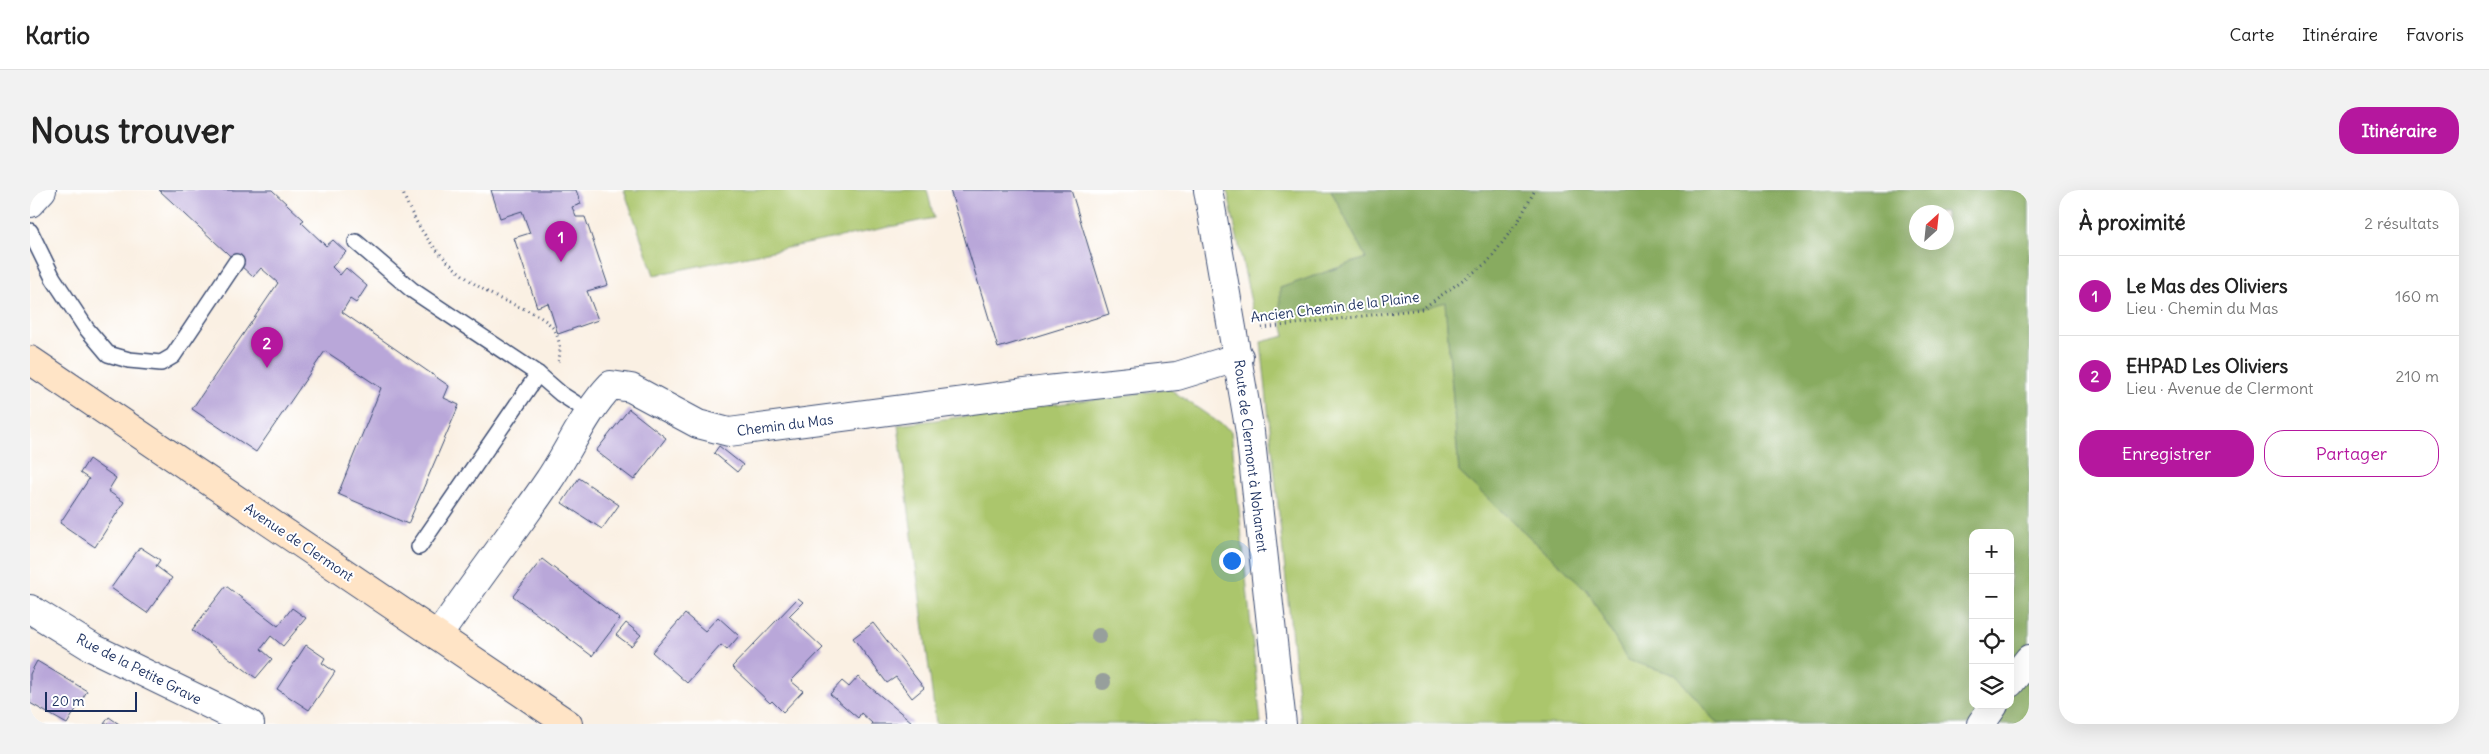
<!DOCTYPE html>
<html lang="fr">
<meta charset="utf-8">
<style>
:root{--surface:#fff;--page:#f2f2f2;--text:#222;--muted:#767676;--line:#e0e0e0;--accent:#b5179e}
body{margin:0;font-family:Delius,sans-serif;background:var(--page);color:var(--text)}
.controls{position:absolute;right:15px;bottom:15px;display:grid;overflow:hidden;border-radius:10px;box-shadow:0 5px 20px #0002}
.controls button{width:45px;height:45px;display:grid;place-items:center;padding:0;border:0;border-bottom:1px solid var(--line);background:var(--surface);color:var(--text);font:25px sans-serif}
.compass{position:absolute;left:1879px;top:15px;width:45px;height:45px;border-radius:50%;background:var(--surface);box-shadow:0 5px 20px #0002;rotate:27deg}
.scale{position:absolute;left:15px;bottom:12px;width:92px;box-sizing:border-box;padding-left:5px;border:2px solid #1b2f5e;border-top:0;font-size:14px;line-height:18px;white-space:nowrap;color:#1b2f5e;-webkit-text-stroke:4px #fff;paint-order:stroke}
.you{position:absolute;left:1201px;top:370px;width:18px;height:18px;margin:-12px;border:4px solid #fff;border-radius:50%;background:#1a73e8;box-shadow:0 0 0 8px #1a73e833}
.badge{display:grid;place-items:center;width:32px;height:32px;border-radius:50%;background:var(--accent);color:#fff;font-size:16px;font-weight:700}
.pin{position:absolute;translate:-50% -41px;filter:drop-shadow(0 1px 2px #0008)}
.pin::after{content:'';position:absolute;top:26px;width:18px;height:15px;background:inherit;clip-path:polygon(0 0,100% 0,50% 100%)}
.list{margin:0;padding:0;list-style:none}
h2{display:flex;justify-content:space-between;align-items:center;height:65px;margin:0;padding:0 20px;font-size:21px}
h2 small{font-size:16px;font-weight:400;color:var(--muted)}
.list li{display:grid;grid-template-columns:32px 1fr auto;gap:15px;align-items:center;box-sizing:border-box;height:80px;padding:0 20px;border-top:1px solid var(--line)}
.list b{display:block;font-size:19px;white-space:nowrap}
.list p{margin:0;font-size:16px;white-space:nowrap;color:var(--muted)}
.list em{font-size:16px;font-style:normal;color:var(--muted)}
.actions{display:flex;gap:10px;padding:15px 20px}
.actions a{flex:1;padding:11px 0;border:1px solid var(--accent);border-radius:20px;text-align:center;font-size:18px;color:var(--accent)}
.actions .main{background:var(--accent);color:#fff}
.icon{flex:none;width:28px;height:28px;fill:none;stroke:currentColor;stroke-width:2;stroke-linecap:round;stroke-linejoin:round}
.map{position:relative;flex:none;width:1999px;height:534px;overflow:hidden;border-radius:20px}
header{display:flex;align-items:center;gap:30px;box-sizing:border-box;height:70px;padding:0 25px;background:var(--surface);border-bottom:1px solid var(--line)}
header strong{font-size:24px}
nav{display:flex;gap:28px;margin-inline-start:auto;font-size:18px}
.intro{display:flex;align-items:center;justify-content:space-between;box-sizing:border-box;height:120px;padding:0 30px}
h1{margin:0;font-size:35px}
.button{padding:12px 22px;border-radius:20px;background:var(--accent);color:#fff;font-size:18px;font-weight:700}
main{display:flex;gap:30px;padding:0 30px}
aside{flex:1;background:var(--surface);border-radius:20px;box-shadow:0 5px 20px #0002}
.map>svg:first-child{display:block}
</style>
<header>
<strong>Kartio</strong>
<nav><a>Carte</a><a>Itinéraire</a><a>Favoris</a></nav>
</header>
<div class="intro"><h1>Nous trouver</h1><a class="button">Itinéraire</a></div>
<main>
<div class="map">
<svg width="1999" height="534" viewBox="0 0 1999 534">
<rect width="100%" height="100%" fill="#fff"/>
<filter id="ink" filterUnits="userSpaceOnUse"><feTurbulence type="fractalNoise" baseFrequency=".02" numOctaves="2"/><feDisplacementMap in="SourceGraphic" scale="10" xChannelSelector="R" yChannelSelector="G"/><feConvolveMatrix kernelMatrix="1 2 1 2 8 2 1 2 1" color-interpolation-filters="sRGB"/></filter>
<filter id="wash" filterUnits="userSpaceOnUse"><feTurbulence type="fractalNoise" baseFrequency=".0096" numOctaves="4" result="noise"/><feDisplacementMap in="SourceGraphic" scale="20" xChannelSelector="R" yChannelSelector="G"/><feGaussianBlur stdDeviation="1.12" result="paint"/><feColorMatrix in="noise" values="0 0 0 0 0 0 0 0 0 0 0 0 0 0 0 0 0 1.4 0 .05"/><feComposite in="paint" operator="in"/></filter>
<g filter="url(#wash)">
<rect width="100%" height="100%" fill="#faf0e3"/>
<g fill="#abc66c" stroke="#637a65">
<polygon points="594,0 897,0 904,28 624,85"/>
<polygon points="1197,0 1301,0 1336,68 1250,98 1415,112 1429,282 1557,400 1597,469 1646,485 1684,530 1692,534 1271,534 1231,152 1255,146 1250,125 1224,126"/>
<polygon points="1140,199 1201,241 1231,534 906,534 868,235"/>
</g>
<path fill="#88ab60" stroke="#526d5f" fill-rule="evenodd" d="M1301,0H1999V534H1692L1684,530L1646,485L1597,470L1557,400L1429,282L1415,112L1392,119L1250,125V98L1336,68ZM1886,22H1916V52H1886ZM1943,343H1980V515H1943Z"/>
<g id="blocks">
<g fill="#b9a7d9">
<polygon points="129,0 242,0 274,30 271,32 296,56 303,50 316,62 302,77 310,85 316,78 337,96 326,113 320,109 312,122 419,196 414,208 429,215 378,334 308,304 351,198 295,161 226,262 162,219 248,93 231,78 223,87"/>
<polygon points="461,0 546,0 551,14 542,17 546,27 555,27 578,95 557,101 568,130 528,144 518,113 507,117 484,48 500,43 492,21 470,28"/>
<polygon points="920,0 1041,0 1079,124 968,158"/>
<polygon points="599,219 636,248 604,290 566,261"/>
<polygon points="689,256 713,275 707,282 684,263"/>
<polygon points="59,269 86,288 78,301 94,312 65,357 30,333 59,289 50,283"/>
<polygon points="549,288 589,315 572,339 532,313"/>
<polygon points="110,357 130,370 126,376 142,388 117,423 81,398"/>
<polygon points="512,369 590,429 562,466 483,406"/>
<polygon points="196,396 248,436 262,418 276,428 253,456 241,446 231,459 242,469 226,488 162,440"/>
<polygon points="768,408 773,412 759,426 793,458 761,491 773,501 753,522 742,511 740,513 702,477"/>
<polygon points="655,424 675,441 688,427 709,446 697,460 691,455 657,493 622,462"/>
<polygon points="596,433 611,445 601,456 586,445"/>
<polygon points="843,433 894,498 882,508 866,487 857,493 823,448"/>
<polygon points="276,455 295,468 292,473 305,482 279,520 247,499"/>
<polygon points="7,471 57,501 37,534 0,513 0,484"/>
<polygon points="828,487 882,532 880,534 841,534 842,533 831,523 828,528 800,504 812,491 819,497"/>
<polygon points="79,527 89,534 74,534"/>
</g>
</g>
</g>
<g filter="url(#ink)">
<use href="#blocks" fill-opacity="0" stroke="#3c4c72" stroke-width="1"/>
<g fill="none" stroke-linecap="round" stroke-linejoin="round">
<defs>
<g id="service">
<polyline points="0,41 23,88 56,138 78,164 99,170 131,173 143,166 206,72"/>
<polyline points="326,52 382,100 508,184 531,204 559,222"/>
<polyline points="389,357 508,184"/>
</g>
<g id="minor">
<polyline points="0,13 12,0"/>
<polyline points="0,419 63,458 220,534"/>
<path d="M408,446C444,393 483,343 519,290C540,259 555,222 581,195L601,198L668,234L699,242L1017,200L1147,186L1209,167"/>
<polyline points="1980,493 1999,469"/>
<polyline points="1951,534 1964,515"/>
</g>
<polyline id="tertiary" points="1178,0 1220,242 1252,534"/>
<polyline id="secondary" points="0,170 538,534"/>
</defs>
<use href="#service" stroke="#3c4c72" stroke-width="18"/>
<use href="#minor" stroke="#3c4c72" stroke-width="30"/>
<use href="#tertiary" stroke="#3c4c72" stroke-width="30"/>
<use href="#secondary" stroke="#3c4c72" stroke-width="30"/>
<g stroke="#3c4c72" stroke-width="3" stroke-dasharray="1 4" stroke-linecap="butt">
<path d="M372,0C388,47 422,83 466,107C484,116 510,122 523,138C529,145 532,163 528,171"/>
<polyline points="1232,138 1392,119 1458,72 1489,30 1505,0"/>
</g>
<use href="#service" stroke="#fff" stroke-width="15"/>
<use href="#minor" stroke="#fff" stroke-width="28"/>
<use href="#tertiary" stroke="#fff" stroke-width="28"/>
<use href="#secondary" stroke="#ffe4c6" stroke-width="28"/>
</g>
<g fill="#979f9c">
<circle cx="1069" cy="446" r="8"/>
<circle cx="1073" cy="492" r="8"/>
</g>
</g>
<g text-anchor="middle" stroke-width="4" stroke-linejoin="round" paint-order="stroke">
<g font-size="14" fill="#1b2f5e" stroke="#fff">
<text transform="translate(1305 117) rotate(-7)" y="5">Ancien Chemin de la Plaine</text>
<text transform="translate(755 235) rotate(-7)" y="5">Chemin du Mas</text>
<text transform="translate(1221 266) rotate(83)" y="5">Route de Clermont à Nohanent</text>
<text transform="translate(269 352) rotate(34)" y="5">Avenue de Clermont</text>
<text transform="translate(109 479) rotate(27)" y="5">Rue de la Petite Grave</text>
</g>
</g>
</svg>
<div class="controls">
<button>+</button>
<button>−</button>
<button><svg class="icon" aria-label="locate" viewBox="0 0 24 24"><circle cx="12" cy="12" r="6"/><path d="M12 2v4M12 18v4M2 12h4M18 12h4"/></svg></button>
<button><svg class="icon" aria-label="layers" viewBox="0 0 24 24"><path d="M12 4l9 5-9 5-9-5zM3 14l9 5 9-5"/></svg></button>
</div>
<svg class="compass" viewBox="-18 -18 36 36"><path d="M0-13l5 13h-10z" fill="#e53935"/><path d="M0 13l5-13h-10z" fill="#767676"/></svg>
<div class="scale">20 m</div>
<div class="you"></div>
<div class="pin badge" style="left:531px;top:72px">1</div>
<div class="pin badge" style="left:237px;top:178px">2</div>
</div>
<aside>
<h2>À proximité<small>2 résultats</small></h2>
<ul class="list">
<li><span class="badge">1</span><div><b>Le Mas des Oliviers</b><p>Lieu · Chemin du Mas</p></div><em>160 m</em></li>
<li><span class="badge">2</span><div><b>EHPAD Les Oliviers</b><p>Lieu · Avenue de Clermont</p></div><em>210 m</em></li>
</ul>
<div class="actions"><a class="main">Enregistrer</a><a>Partager</a></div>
</aside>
</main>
